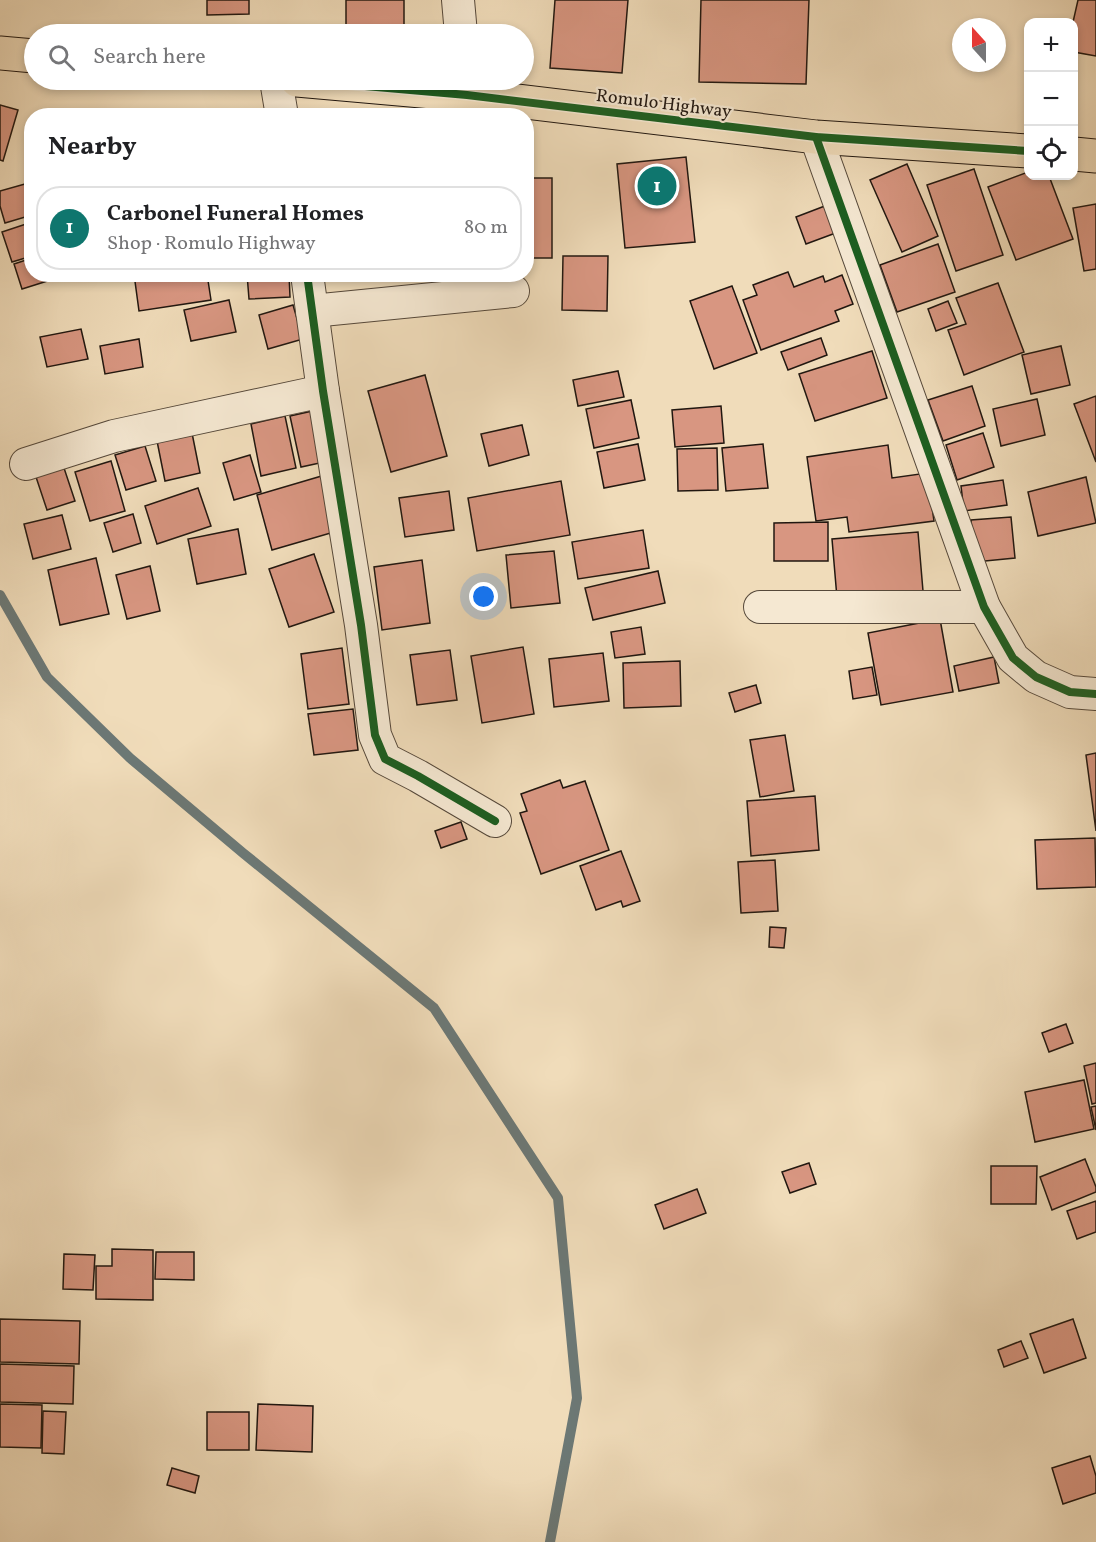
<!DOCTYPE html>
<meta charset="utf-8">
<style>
:root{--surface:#fff;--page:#f6f6f6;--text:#202124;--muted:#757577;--line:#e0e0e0;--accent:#0f766e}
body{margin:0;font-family:Vollkorn,serif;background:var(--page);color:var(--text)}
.controls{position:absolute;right:18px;top:18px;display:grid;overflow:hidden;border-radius:12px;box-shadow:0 3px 9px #0003}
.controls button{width:54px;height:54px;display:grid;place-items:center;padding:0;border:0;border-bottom:2px solid var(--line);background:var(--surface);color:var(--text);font:30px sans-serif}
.compass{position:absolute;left:952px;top:18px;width:54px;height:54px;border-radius:50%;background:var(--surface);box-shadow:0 3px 9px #0003;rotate:339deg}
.you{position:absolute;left:484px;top:597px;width:21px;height:21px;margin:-15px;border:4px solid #fff;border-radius:50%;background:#1a73e8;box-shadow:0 0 0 9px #1a73e833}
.badge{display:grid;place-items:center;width:39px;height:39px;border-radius:50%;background:var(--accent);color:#fff;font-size:20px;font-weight:700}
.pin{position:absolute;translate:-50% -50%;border:3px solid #fff;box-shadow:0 2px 6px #0006}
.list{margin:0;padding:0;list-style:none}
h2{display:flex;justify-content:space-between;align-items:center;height:78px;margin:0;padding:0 24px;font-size:26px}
h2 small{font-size:20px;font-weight:400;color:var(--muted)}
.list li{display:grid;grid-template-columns:39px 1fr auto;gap:18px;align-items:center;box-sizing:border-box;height:84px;margin:0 12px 12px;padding:0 12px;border:2px solid var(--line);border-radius:24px}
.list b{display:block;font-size:22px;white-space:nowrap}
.list p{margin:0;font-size:20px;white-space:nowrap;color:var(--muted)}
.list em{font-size:20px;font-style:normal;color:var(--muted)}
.icon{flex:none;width:33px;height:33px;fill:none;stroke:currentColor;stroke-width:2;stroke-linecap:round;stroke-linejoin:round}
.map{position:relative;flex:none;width:1096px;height:1542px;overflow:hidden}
.search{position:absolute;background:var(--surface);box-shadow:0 3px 9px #0003;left:24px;top:24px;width:510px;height:66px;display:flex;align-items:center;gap:15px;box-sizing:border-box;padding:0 21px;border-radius:33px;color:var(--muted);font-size:22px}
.panel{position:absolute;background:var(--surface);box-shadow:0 3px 9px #0003;left:24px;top:108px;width:510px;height:174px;border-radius:24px}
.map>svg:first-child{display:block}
</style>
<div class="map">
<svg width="1096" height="1542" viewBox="0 0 1096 1542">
<rect width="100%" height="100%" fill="#f0dcba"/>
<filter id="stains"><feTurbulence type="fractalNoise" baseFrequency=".00333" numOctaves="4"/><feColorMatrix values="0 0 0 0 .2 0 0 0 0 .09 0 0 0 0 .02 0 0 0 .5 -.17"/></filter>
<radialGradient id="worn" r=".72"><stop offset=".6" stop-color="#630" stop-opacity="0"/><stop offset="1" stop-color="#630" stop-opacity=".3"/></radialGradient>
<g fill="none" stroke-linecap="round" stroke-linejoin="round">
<polyline stroke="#6c7875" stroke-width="10" points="0,595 47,677 130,758 243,853 434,1008 558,1198 577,1398 550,1542"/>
</g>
<g fill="#d89681" stroke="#211710" stroke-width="1.5">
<polygon points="207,0 249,0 249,14 207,15"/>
<polygon points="346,0 404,0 404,34 346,33"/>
<polygon points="555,0 628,0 622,73 550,68"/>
<polygon points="701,0 809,0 806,84 699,82"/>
<polygon points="1078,0 1096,0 1096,56 1074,52 1073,22"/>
<polygon points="0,105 18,110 3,161 0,160"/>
<polygon points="686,157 695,242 625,248 617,164"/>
<polygon points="907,164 938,236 902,252 870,180"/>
<polygon points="974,169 1003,255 956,271 927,185"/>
<polygon points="1028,172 1028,176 1049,176 1073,239 1016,260 988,187"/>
<rect x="526" y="178" width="26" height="80"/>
<polygon points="32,182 32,215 5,223 0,206 0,191"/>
<polygon points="830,204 841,231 806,244 796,217"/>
<polygon points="1096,204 1096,269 1084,271 1073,208"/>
<polygon points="32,222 32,256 12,262 2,232"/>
<polygon points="938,244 955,292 897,312 880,265"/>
<polygon points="563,256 608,256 607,311 562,310"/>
<polygon points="32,258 32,274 56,274 57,278 22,289 14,264"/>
<polygon points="788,272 794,287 823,276 825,282 842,275 853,304 835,311 839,321 761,350 743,300 757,295 753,285"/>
<polygon points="134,274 207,274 211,300 139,311"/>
<polygon points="247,274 289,274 290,297 249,299"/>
<polygon points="998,283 1024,352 964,375 948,330 966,324 956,298"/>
<polygon points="732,286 757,353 714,369 690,301"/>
<polygon points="229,300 236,332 191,341 184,310"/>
<polygon points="948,301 957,323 936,331 928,309"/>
<polygon points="293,305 303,339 268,349 259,315"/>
<polygon points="81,329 88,359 47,367 40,337"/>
<polygon points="821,338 827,355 788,370 781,352"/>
<polygon points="139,339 143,367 105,374 100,346"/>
<polygon points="1061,346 1070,385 1031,394 1022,355"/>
<polygon points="872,351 887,398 815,421 799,374"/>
<polygon points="618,371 624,397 578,406 573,380"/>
<polygon points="425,375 447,456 391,472 368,391"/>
<polygon points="972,386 985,426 943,441 928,400"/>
<polygon points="1096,396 1096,462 1074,404"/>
<polygon points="1037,399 1045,435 1001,446 993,409"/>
<polygon points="631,400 639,438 594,448 586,409"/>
<polygon points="721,406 724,443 675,447 672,410"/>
<polygon points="317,410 329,461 301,467 290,416"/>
<polygon points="285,416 296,468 261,476 251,424"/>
<polygon points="522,425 529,455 489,466 481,434"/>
<polygon points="192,433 200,473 165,481 157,441"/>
<polygon points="983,433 994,467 957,480 946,445"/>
<polygon points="638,444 645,480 604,488 597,452"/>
<polygon points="763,444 768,488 726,491 722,448"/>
<polygon points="888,445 892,478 927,473 934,521 849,532 847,517 816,521 807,457"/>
<polygon points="145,446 156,481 126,490 115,455"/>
<polygon points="717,448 718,490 678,491 677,449"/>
<polygon points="250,455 261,492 234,500 223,463"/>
<polygon points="111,461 125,511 90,521 75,472"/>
<polygon points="63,465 75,501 47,510 35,474"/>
<polygon points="325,475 341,530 272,550 257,495"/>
<polygon points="1086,477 1096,523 1038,536 1028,492"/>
<polygon points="1003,480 1007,505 964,511 961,486"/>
<polygon points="561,481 570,535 477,551 468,498"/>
<polygon points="198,488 211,526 157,544 145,506"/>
<polygon points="449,491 454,530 405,537 399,498"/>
<polygon points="133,514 141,543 113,552 104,523"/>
<polygon points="62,515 71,549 33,559 24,524"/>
<polygon points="1011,517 1015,558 975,562 971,520"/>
<polygon points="828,522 828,561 774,561 774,523"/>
<polygon points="238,529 246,574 197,584 188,539"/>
<polygon points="643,530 649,568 578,579 572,542"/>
<polygon points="918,532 923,591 837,598 832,539"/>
<polygon points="554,551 560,603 511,608 506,555"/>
<polygon points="314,554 334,612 289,627 269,569"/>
<polygon points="96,558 109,614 60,625 48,570"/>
<polygon points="422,560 430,623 382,630 374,567"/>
<polygon points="150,566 160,611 127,619 116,575"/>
<polygon points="658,571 665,603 593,620 585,588"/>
<polygon points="940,619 953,692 881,705 868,633"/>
<polygon points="641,627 645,654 615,658 611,632"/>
<polygon points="523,647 534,714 482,723 471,656"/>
<polygon points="342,648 349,704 308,709 301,654"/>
<polygon points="450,650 457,700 417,705 410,655"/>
<polygon points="603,653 609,701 554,707 549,659"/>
<polygon points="994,657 999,683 959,691 954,666"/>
<polygon points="680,661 681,706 624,708 623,663"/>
<polygon points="872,667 877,695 853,699 849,671"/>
<polygon points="756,685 761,703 735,712 729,693"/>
<polygon points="353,709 358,750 314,755 308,714"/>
<polygon points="785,735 794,791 760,797 750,740"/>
<polygon points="1096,753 1096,831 1086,755"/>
<polygon points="560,780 563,788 585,781 609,850 541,874 520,813 527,811 521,794"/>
<polygon points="815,796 819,850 751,856 747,801"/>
<polygon points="461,822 467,839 441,848 435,831"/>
<polygon points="1095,838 1096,887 1037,889 1035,840"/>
<polygon points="621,851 640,901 623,907 621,901 596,910 580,866"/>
<polygon points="775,860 778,911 741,913 738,862"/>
<polygon points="770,927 786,928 784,948 769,947"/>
<polygon points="1066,1024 1073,1043 1049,1052 1042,1033"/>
<polygon points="1096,1063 1096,1103 1092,1104 1084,1066"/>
<polygon points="1084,1080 1094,1129 1035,1142 1025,1092"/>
<polygon points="1096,1106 1096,1130 1091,1107"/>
<polygon points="1085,1159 1096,1187 1096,1192 1052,1210 1040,1177"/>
<polygon points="809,1163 816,1184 790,1193 782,1172"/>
<polygon points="991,1166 1037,1166 1036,1204 991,1204"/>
<polygon points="697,1189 706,1213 664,1229 655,1205"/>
<polygon points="1096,1201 1096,1232 1077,1239 1067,1211"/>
<polygon points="112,1249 153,1250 153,1300 96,1299 96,1266 112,1266"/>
<polygon points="156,1252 194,1252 194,1280 155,1279"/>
<polygon points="64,1254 95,1255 93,1290 63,1289"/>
<polygon points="0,1319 80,1321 79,1364 0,1362"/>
<polygon points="1073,1319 1086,1358 1044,1373 1030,1334"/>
<polygon points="1021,1341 1028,1358 1004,1367 998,1350"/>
<polygon points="0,1364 74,1366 73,1404 0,1402"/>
<polygon points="0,1404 42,1405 41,1448 0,1447"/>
<polygon points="258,1404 313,1406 312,1452 256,1450"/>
<polygon points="43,1411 66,1412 64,1454 42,1453"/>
<rect x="207" y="1412" width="42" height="38"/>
<polygon points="1090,1456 1096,1476 1096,1493 1063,1504 1052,1468"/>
<polygon points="172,1468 199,1476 195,1493 167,1485"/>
</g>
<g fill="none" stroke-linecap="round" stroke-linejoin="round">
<defs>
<g id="minor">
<polyline points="458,0 461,34"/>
<polyline points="276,80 282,116"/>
<polyline points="816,137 984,607 1013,658 1036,677 1070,692 1096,694"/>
<polyline points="307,274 323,391 361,625 375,735 385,759 418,776 495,821"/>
<polyline points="312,311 513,291"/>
<polyline points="26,464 114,436 323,391"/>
<polyline points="760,607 984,607"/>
</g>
<g id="trunk">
<polyline points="0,53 34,56"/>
<polyline points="297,80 467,95 816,137 1028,151"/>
<polyline points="1074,154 1096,156"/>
</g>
</defs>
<use href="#minor" stroke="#55483a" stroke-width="34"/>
<use href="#trunk" stroke="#211710" stroke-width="35"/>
<use href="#minor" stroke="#f5e8d2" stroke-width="32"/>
<use href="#trunk" stroke="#f0dcba" stroke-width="33"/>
<defs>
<g id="cycleway">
<polyline points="297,80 467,95 816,137 1028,151"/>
<polyline points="816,137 984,607 1013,658 1036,677 1070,692 1096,694"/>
<polyline points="307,274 323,391 361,625 375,735 385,759 418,776 495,821"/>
</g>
</defs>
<use href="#cycleway" stroke="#f5e8d2" stroke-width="11"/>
<use href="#cycleway" stroke="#1b5e20" stroke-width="8"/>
</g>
<g text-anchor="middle" stroke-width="4.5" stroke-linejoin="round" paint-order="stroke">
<g font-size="18" fill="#211710" stroke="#f5e8d2">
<text transform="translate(664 103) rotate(7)" y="6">Romulo Highway</text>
</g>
</g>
<rect width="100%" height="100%" filter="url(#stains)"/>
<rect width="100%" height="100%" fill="url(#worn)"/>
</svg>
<div class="controls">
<button>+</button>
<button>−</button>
<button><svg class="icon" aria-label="locate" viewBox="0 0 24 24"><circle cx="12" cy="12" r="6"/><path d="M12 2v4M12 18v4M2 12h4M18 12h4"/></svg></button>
</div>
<svg class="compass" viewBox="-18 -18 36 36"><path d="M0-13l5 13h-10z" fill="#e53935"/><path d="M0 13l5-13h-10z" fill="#757577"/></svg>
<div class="you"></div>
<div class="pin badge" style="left:657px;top:186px">1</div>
<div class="search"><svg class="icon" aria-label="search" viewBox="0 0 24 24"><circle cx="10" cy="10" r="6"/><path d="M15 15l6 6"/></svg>Search here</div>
<section class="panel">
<h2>Nearby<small></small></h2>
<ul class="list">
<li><span class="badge">1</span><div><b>Carbonel Funeral Homes</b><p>Shop · Romulo Highway</p></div><em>80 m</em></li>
</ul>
</section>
</div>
